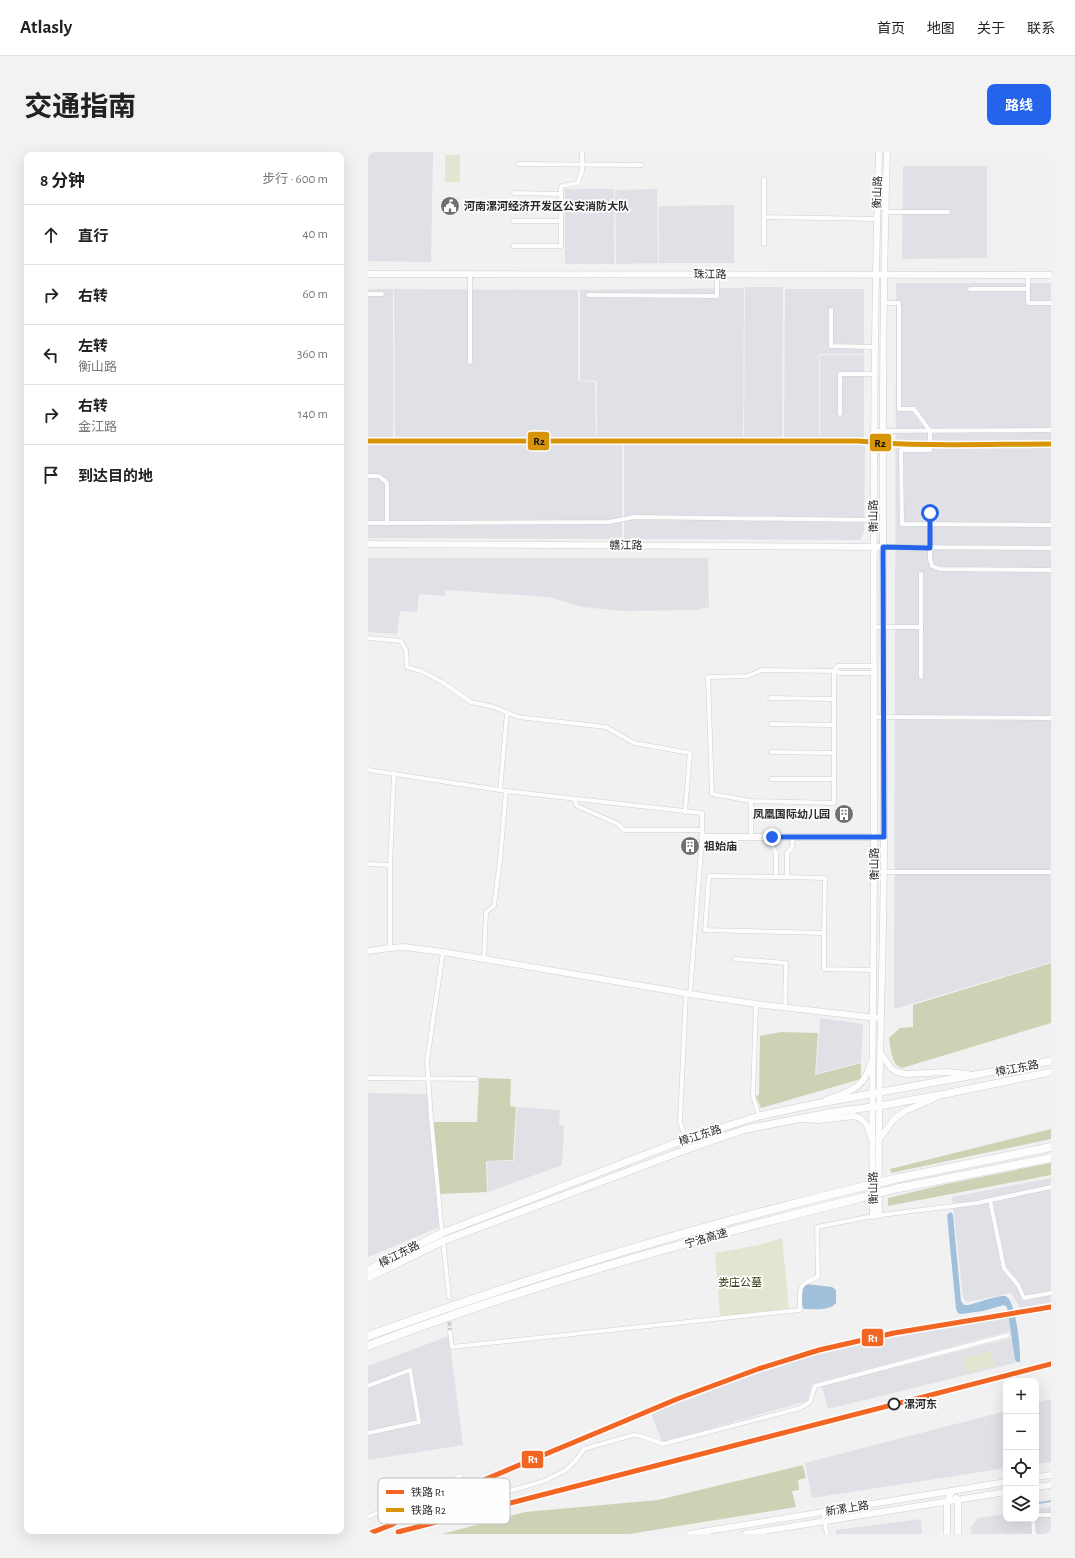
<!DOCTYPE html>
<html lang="zh">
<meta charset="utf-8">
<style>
:root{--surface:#fff;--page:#f2f2f2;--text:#222;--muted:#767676;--line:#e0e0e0;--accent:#2563eb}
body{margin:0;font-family:"Alegreya Sans","Noto Sans SC",sans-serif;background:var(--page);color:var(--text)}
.controls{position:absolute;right:12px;bottom:12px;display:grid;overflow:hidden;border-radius:8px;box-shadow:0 4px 16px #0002}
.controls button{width:36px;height:36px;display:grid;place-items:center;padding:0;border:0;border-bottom:1px solid var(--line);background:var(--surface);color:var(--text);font:20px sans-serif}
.stop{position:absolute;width:12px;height:12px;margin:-9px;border:3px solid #2563eb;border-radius:50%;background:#fff}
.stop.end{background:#2563eb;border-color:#fff;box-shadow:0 1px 4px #0008}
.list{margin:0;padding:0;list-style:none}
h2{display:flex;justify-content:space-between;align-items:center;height:52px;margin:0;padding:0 16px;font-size:17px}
h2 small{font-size:13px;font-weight:400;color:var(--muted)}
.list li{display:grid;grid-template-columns:26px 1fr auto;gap:12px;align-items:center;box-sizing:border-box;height:60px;padding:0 16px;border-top:1px solid var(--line)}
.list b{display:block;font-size:15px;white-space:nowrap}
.list p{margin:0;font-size:13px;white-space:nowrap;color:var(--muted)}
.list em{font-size:13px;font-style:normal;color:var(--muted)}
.icon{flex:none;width:22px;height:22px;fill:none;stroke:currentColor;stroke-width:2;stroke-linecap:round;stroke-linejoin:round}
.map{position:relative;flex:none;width:683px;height:1382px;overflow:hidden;border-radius:8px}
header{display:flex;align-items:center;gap:24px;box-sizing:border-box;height:56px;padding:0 20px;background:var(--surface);border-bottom:1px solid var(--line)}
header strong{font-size:19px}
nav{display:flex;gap:22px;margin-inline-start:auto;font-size:14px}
.intro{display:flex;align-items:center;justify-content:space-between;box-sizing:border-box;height:96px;padding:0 24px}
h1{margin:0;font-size:28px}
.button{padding:10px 18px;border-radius:8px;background:var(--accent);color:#fff;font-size:14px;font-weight:700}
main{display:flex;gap:24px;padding:0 24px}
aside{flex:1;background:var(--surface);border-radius:8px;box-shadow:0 4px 16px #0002}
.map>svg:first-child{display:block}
</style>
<header>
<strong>Atlasly</strong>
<nav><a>首页</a><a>地图</a><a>关于</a><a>联系</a></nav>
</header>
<div class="intro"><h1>交通指南</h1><a class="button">路线</a></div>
<main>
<aside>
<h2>8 分钟<small>步行 · 600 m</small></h2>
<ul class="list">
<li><svg class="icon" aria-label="ahead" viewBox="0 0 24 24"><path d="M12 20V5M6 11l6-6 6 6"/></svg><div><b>直行</b></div><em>40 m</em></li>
<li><svg class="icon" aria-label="right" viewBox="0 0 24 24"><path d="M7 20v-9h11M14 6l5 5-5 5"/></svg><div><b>右转</b></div><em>60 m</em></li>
<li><svg class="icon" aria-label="left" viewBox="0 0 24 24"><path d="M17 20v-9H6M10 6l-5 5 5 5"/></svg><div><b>左转</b><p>衡山路</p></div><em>360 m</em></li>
<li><svg class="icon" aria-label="right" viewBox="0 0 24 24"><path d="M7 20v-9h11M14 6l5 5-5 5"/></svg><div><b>右转</b><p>金江路</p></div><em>140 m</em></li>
<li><svg class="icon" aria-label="arrive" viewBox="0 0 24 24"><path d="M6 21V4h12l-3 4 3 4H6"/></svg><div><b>到达目的地</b></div></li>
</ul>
</aside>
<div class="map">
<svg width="683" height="1382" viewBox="0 0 683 1382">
<rect width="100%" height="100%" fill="#f1f1f2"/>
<g fill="#dfe1e6">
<polygon points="0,0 65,0 63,110 0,109"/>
<polygon points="535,14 619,14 619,106 534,107"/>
<rect x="197" y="37" width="49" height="75"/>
<polygon points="289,37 290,111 248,112 247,38"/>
<polygon points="366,53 366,111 291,111 291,54"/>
<polygon points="528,131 683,131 683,810 526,857"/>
<polygon points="377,135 415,135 414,286 376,286"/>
<polygon points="376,136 375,286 229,286 229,229 212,228 212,138"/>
<rect x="0" y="137" width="25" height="150"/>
<polygon points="26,137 210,138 210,229 227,230 228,286 27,287"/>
<polygon points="417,137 496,137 496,202 451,202 451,287 416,286"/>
<rect x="452" y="203" width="44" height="83"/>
<polygon points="0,293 254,293 254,387 0,386"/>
<polygon points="256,293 497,293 496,379 492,388 256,387"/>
<polygon points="0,406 340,406 341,455 327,458 255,459 214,455 181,445 77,438 77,444 51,442 49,460 32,459 29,482 0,480"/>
<polygon points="452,866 495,872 493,910 448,922"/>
<polygon points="0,941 59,942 72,1075 0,1105"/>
<polygon points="149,955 192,958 191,973 196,974 194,1013 120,1040 119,1009 146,1009"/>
<polygon points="683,1026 683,1150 652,1156 643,1141 599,1150 595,1145 584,1045"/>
<polygon points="640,1164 642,1179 444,1232 439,1249 294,1290 283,1261 390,1220 469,1197 526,1184"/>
<polygon points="81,1184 95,1293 0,1308 0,1214"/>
<polygon points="644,1186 647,1211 460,1257 454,1234"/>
<polygon points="683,1247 683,1310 668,1312 668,1251"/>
<polygon points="638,1259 638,1316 444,1346 437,1311"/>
<polygon points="683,1355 683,1382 603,1382 603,1375 610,1366 638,1362 638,1367 668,1367 668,1357"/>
<polygon points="553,1367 554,1382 468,1382 468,1378"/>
</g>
<g fill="#e3e5d1">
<rect x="77" y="3" width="15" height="27"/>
<polygon points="414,1086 421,1157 352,1164 347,1101 391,1093"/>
<polygon points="623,1199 627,1214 599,1221 595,1206"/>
</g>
<g fill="#ced1b3">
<path d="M683,811V871L534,916C523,913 523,896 521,886L532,876L545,875V853Z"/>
<polygon points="413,880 450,881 447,923 493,911 493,927 393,956 388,944 391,943 392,884"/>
<polygon points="111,926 143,927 142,954 148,955 145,1008 118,1009 119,1040 72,1042 65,970 109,970"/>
<polygon points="683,977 683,987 523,1021 522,1017"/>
<polygon points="683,1011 683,1023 520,1054 520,1046 574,1033"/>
<polygon points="435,1313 438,1326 430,1328 431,1338 424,1339 428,1355 261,1382 74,1382 157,1360 290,1348"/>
</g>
<g fill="#a0c0dc">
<path d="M583,1060L585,1063L593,1149L596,1153H600C610,1151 628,1143 637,1144C648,1146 653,1199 652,1210H649L647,1208L639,1155L636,1153L615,1159L593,1162L590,1161L588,1157L579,1063Z"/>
<path d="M438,1132L464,1135L468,1138V1151C462,1159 446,1157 436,1157C431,1151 433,1138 438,1132Z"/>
</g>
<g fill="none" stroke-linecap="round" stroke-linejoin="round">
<polyline stroke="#a0c0dc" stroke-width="1.5" points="669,1345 671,1351 683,1349"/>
<polyline stroke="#c9c9ca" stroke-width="4" stroke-dasharray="4 2" stroke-linecap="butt" points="81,1164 82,1180"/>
<defs>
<g id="street">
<polyline points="150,12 274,13"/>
<polyline points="396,27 396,65 509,67"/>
<polyline points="146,41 193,42"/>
<polyline points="517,60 580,60"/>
<polyline points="145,69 193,69"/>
<polyline points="396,92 396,65"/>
<polyline points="145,94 193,94 193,36 194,34 210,31 214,19 214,0"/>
<polyline points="102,122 102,210"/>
<polyline points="660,123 660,151 683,151"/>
<polyline points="602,137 660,137"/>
<polyline points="0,142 14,142"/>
<polyline points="220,143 349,144 349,122"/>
<polyline points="515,151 531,151 531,257 546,257 562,279 562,298 533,298 534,372 683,373"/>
<polyline points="463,158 463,194 506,195"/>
<polyline points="472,262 472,222 506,222"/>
<polyline points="505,279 683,278"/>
<polyline points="0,324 11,324 19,331 19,371 0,371"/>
<polyline points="562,361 562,407 564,414 572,417 683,418"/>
<polyline points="19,371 241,370 266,365 505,368"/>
<polyline points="515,395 683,396"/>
<polyline points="553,422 553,525"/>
<polyline points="505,475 553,475"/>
<polyline points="0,486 33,489 38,498 39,515 53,519 74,530 103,550 126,555 150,565 238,575 266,591 322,601 317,660"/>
<polyline points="506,514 470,514 466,519 472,521 506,521"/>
<polyline points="402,546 466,547"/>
<polyline points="506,565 683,566"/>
<polyline points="403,572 466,573"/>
<polyline points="403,600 466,601"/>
<polyline points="0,618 138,639 334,661 334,685 322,842"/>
<polyline points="403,627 466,627"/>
<polyline points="132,638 139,561"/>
<polyline points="206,647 209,654 250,672 256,678 334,678"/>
<polyline points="383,649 344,642 340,525 380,524 394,518 466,519 466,651 383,649 383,685"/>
<polyline points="404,685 405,695 408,701 408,725 341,724 337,778 456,781 457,726 419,725 419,701 424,696 425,685"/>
<polyline points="0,712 22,713"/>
<polyline points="516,720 683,720"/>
<polyline points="408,725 419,725"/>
<polyline points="456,781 456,817 506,818"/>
<polyline points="22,796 22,713 26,621"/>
<polyline points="116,807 118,760 126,754 132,709 138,639"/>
<polyline points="367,807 418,811 417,855"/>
<polyline points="388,852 385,944 391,964"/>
<polyline points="0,926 108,927"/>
<polyline points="318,987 312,970 318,841"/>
<polyline points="622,1048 636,1116 650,1133 656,1146 683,1141"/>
<polyline points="74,1081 63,966 59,909 75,800"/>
<polyline points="75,1088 81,1145"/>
<path d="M82,1180L84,1195L432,1158C432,1136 428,1133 450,1125L449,1075L505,1064L609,1051L683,1035"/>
<polyline points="0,1234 42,1218 51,1270 0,1281"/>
<polyline points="455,1360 459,1382"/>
<polyline points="668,1363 683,1363"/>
<path d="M0,1365L92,1324C98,1336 99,1346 114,1347L176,1329L198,1318L209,1307L216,1297L265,1283L273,1284L295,1292L432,1256L442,1250L447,1234L640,1183"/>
<polyline points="665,1367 666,1382"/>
</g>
<g id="secondary">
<polyline points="0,122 683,123"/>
<polyline points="0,392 515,395"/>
<polyline points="334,685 516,685"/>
<polyline points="0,799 22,796 37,795 75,800 322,842 388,852 509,866"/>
<polyline points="513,902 523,916 529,920 539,922 579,920 600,922"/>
<path d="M458,948C479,940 497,937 502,912"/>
<polyline points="436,967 450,968 487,964 493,967 499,973 503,985"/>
<polyline points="510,989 526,967 537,959 567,946"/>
<path d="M511,1063C509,936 516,810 516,684C516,456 512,228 519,0"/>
<path d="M505,1064C503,937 506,811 506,684C506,456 504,228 511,0"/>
<polyline points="668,1325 683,1323"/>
<polyline points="668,1335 683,1333"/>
<polyline points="588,1346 590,1348 590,1382"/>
<polyline points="321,1382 638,1330"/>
<polyline points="377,1382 638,1340"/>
<polyline points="579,1382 579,1350 584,1339"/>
</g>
<g id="primary">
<polyline points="0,1118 74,1081 318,987 391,964 447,952 683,909"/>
<polyline points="0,1126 75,1089 320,997 378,977 466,960 511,954 577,942 683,920"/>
</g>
<g id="highway">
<polyline points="526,1027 683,995"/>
<polyline points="526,1037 683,1006"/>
<path d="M0,1184C161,1125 327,1075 493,1035"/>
<path d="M0,1194C160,1133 326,1087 492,1046"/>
</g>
</defs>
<use href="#street" stroke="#cfcfd0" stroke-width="5"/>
<use href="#secondary" stroke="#cfcfd0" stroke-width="7"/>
<use href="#primary" stroke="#cfcfd0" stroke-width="8"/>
<use href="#highway" stroke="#cfcfd0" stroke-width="9"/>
<use href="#street" stroke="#fdfdfd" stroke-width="4"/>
<use href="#secondary" stroke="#fdfdfd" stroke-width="6"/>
<use href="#primary" stroke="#fdfdfd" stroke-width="7"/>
<use href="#highway" stroke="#fdfdfd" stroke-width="8"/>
<defs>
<g id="highway-bridge">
<polyline points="493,1035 526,1027"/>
<polyline points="492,1046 526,1037"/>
</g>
</defs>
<use href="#highway-bridge" stroke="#cfcfd0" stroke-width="9" stroke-linecap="butt"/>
<use href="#highway-bridge" stroke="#fdfdfd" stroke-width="8"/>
<defs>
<g id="rail-1">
<polyline points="30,1380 683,1212"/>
<polyline points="0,1382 23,1373 87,1340 240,1276 309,1247 390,1217 451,1198 526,1181 683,1155"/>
</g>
<path id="rail-2" d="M0,289H490C554,295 619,292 683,292"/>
</defs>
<use href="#rail-1" stroke="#fefeff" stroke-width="8"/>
<use href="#rail-2" stroke="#fefeff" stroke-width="8"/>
<use href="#rail-1" stroke="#f26522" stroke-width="5"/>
<use href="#rail-2" stroke="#d89407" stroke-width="5"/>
</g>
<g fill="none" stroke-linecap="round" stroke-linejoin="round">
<polyline stroke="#2563eb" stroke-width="5" points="404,685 516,685 515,395 562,396 562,361"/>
</g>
<defs>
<symbol id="civic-disc" viewBox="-11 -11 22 22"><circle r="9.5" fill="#707071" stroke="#fefeff"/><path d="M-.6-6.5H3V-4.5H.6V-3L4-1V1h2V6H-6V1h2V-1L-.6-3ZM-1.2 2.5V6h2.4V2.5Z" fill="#fff"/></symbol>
<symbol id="building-disc" viewBox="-11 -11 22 22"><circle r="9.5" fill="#707071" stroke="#fefeff"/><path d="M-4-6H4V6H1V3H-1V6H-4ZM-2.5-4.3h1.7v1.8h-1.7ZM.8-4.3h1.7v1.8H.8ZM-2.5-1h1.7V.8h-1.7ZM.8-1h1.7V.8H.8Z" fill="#fff"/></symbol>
</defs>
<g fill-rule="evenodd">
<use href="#civic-disc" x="71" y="43" width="22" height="22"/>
<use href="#building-disc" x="465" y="651" width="22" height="22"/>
<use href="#building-disc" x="311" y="683" width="22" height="22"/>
</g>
<circle fill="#fefeff" stroke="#2b2b2c" stroke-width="2" cx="526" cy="1252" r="5.5"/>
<g text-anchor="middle" stroke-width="3.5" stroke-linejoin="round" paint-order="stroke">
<g font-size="11" fill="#2b2b2c" stroke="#fefeff">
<text transform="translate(509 40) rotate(-88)" y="4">衡山路</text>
<text x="342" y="126">珠江路</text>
<text transform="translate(505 364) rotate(-90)" y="4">衡山路</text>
<text x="258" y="397">赣江路</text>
<text transform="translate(506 712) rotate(-90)" y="4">衡山路</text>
<text transform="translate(649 916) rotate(-11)" y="4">樟江东路</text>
<text transform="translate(332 983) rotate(-18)" y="4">樟江东路</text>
<text transform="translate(505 1036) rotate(-91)" y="4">衡山路</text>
<text transform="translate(338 1086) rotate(-16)" y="4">宁洛高速</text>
<text transform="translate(31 1102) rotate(-27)" y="4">樟江东路</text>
<text transform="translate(479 1356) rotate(-9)" y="4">新漯上路</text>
</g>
<g font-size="11" font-weight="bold" fill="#2b2b2c" stroke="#fefeff" text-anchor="start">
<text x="96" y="58">河南漯河经济开发区公安消防大队</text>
<text x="462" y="666" text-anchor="end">凤凰国际幼儿园</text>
<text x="336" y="698">祖始庙</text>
</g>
<g font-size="11" fill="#393c10" stroke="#fefeff">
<text x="372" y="1134">娄庄公墓</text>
</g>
<g font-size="11" font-weight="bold" fill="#2b2b2c" stroke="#fefeff" text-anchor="start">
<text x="536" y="1256">漯河东</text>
</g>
</g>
<rect x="10" y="1326" width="132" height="46" rx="6" fill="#fefeff" stroke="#bfbfc0" stroke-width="1"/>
<rect x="18" y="1338" width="18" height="4" fill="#f26522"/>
<rect x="18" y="1356" width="18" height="4" fill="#d89407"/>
<g font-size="11" fill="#2b2b2c">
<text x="43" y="1344">铁路 R1</text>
<text x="43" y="1362">铁路 R2</text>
</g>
<g stroke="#fefeff" stroke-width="1.5">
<rect x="159" y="279" width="23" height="20" rx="4" fill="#d89407"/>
<rect x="501" y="281" width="23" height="19" rx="4" fill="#d89407"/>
<rect x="493" y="1176" width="23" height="19" rx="4" fill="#f26522"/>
<rect x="153" y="1298" width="23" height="19" rx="4" fill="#f26522"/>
</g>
<g font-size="11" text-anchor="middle" font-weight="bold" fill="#fff">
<text x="505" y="1190">R1</text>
<text x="165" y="1311">R1</text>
</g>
<g font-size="11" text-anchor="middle" font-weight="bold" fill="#111">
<text x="171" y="293">R2</text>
<text x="512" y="295">R2</text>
</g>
</svg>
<div class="controls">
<button>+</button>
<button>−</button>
<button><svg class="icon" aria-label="locate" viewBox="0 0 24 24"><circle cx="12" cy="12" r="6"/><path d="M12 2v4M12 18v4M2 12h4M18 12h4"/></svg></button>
<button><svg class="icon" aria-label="layers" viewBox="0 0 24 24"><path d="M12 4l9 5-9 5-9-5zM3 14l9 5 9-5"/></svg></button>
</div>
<div class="stop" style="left:562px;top:361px"></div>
<div class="stop end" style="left:404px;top:685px"></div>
</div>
</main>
